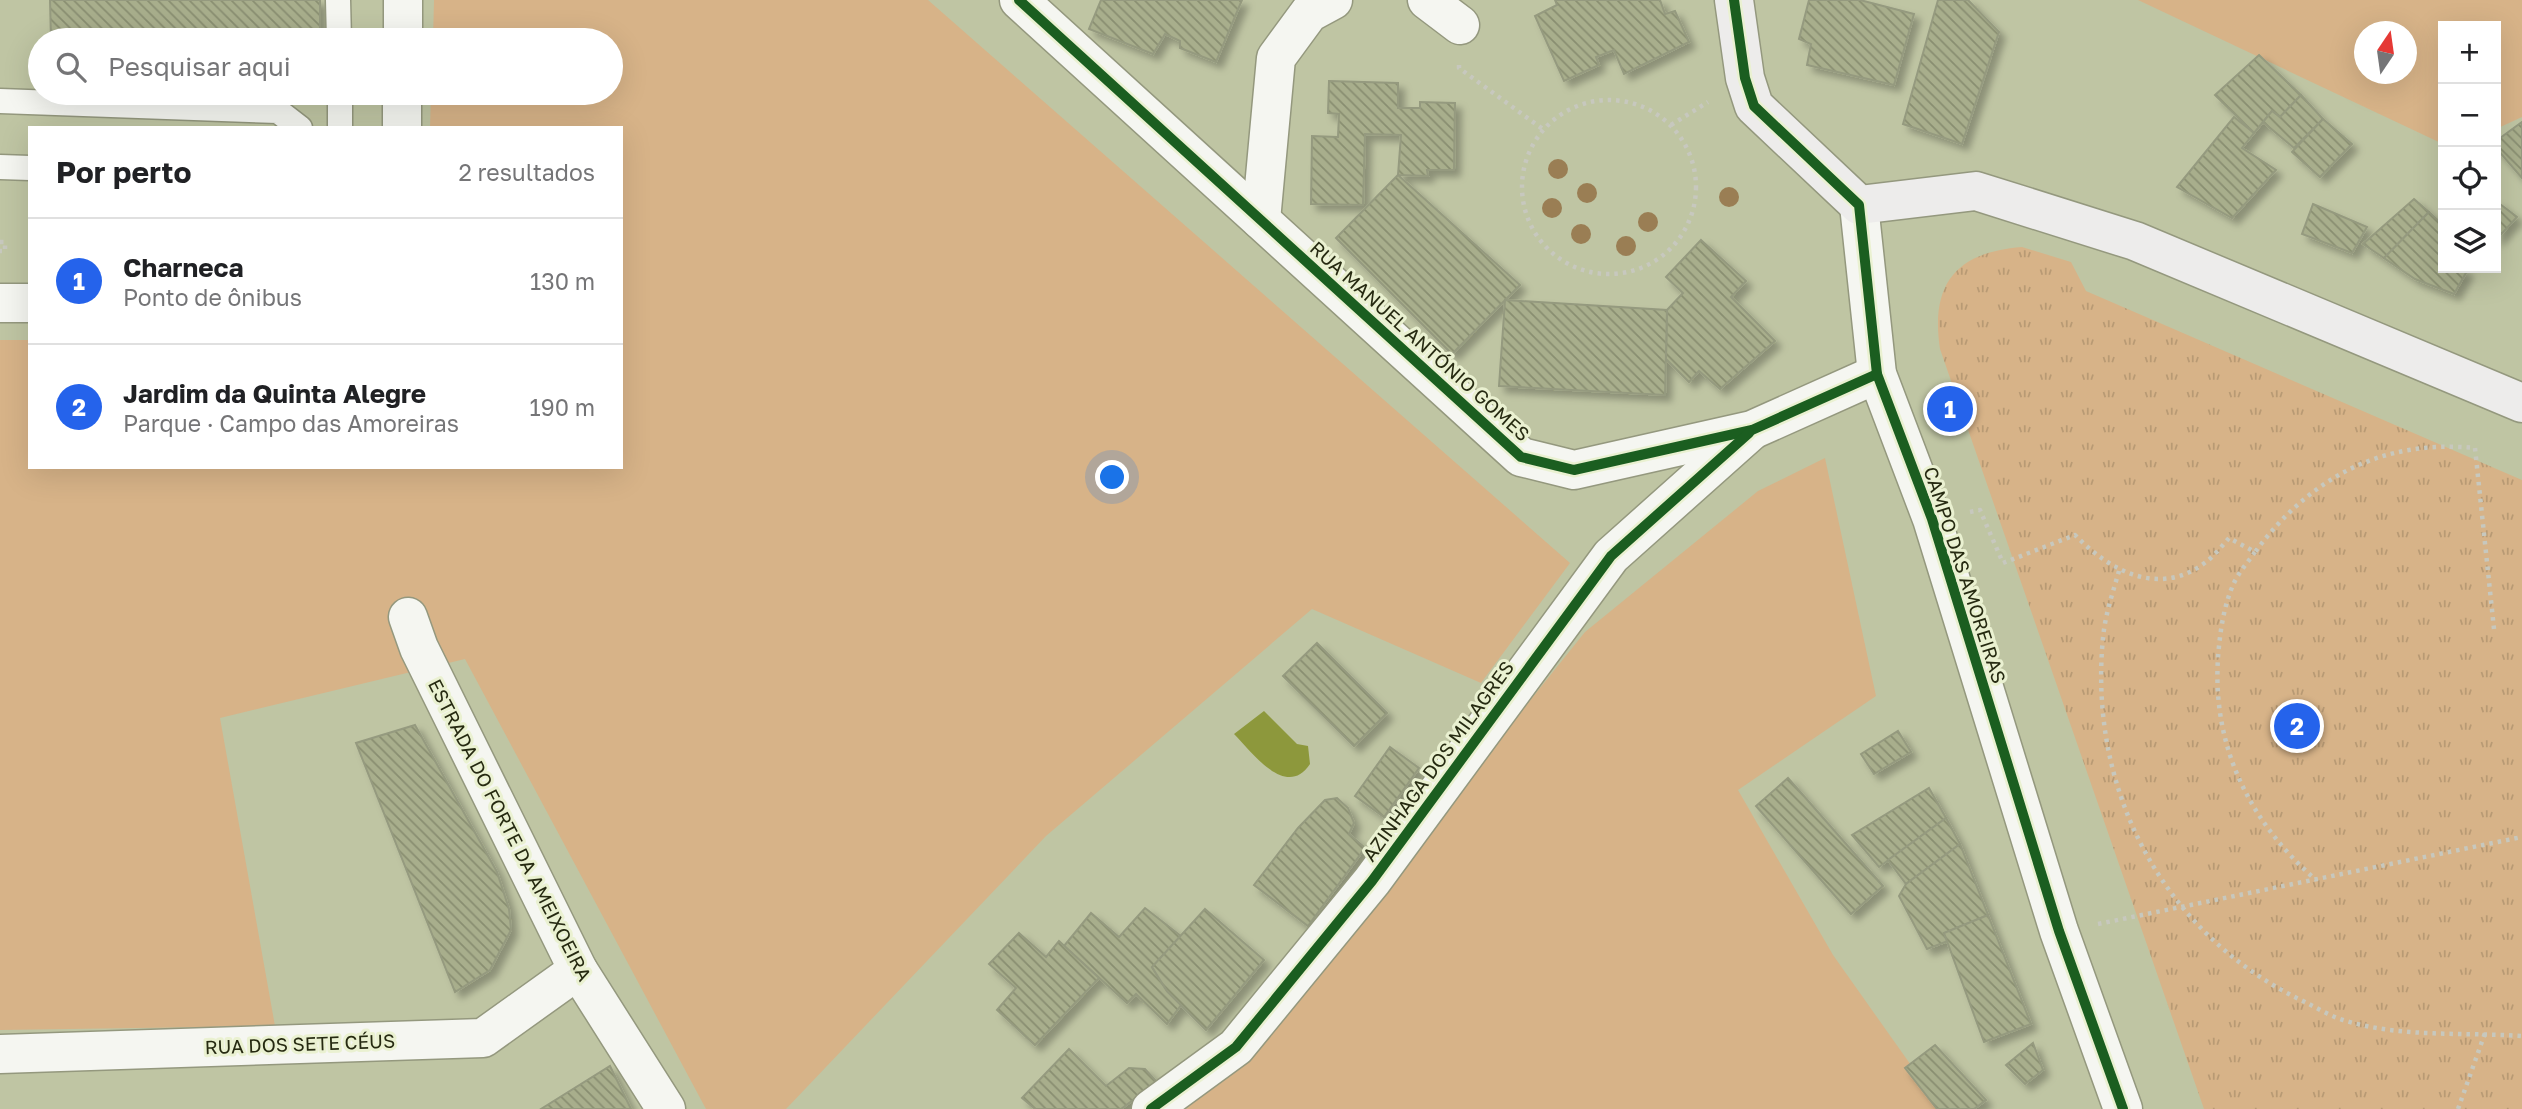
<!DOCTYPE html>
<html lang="pt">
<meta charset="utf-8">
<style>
:root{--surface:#fff;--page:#f2f2f2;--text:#202124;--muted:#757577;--line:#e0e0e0;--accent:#2563eb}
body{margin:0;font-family:"Golos Text",sans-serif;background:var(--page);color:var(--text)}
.controls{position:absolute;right:21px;top:21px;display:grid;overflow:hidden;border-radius:0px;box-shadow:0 7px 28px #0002}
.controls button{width:63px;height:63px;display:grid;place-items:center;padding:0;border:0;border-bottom:2px solid var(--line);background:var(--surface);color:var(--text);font:35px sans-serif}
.compass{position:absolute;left:2354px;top:21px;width:63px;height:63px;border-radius:50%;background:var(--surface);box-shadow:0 7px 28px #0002;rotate:13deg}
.you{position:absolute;left:1113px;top:478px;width:24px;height:24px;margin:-18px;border:5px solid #fff;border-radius:50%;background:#1a73e8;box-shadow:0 0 0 10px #1a73e833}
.badge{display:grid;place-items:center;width:46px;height:46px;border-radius:50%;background:var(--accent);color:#fff;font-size:23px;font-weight:700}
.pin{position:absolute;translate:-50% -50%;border:4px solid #fff;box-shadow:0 2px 7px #0006}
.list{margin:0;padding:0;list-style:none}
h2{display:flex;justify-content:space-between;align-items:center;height:91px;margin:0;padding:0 28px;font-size:30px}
h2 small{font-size:23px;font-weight:400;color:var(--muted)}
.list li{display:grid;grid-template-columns:46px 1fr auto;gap:21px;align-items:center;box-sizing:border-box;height:126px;padding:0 28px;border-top:2px solid var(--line)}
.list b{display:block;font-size:26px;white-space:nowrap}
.list p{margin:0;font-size:23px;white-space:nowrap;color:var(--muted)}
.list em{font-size:23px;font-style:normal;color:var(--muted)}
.icon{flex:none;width:38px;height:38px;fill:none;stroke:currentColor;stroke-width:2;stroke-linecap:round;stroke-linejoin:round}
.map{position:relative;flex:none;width:2522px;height:1109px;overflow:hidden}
.search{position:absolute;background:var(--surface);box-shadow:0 7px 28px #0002;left:28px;top:28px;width:595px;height:77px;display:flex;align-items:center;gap:18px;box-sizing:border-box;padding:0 24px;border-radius:38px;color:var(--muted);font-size:26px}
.panel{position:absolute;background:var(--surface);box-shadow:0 7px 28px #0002;left:28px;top:126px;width:595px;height:343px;border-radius:0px}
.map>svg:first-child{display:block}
</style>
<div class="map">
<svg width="2522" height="1109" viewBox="0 0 2522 1109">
<defs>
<pattern id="park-tufts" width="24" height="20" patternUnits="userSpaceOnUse" patternTransform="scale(1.75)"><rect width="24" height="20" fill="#d7b388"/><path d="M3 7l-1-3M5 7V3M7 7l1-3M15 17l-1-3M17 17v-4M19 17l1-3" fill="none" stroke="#b89a74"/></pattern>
<pattern id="building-back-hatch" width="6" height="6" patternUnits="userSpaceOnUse" patternTransform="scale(1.75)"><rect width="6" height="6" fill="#a8ae8c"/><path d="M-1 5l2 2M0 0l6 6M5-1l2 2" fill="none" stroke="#898e71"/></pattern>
<filter id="shadow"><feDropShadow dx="6" dy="6" stdDeviation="3.5" flood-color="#0004"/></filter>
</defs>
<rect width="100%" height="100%" fill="#bfc5a3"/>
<g fill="#d7b388" fill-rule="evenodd">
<polygon points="434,0 928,0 1570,563 1481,683 1312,609 1046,836 786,1109 706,1109 465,659 220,718 275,1026 0,1030 0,340 30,340 30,467 621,467 621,128 430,128 431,93 611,93 611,40 433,40"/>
<path d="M2138,0H2522V117L2496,129V26H2443V144ZM2364,32H2406V74H2364Z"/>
<polygon points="1825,458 1876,696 1738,790 1833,955 1942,1109 1177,1109 1243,1058 1585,632 1758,491"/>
</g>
<path fill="url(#park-tufts)" d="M2022,247L2071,262L2086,291L2522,480V1109H2204L1940,349C1930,283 1957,252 2022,247Z"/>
<path fill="#8d983c" d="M1264,711L1297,744L1308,746L1310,764C1286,800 1252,752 1234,734Z"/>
<g fill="url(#building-back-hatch)" stroke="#959a7f" stroke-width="2" filter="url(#shadow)">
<polygon points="50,0 320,0 320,40 51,40"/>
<polygon points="1101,0 1242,0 1216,62 1180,48 1180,41 1165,34 1153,54 1089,29"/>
<polygon points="1555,0 1660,0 1665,14 1675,11 1689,42 1624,74 1614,50 1596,57 1599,65 1564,81 1535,16 1557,5"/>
<polygon points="1809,0 1860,0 1914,14 1894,85 1807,65 1811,44 1799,39"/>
<polygon points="1938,0 1968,0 1999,32 1962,144 1903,124"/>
<polygon points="2259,55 2301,95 2280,117 2272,111 2254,133 2215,95"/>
<polygon points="1329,81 1398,83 1398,108 1420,108 1420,102 1455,103 1454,170 1427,170 1428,176 1398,175 1401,135 1365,134 1363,205 1311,204 1312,136 1338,137 1339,114 1328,113"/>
<polygon points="2301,95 2323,119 2294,148 2263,122 2272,111 2280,117"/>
<polygon points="2234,117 2254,133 2242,148 2276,170 2232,218 2177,187"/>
<polygon points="2323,119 2352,144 2320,177 2292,152"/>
<polygon points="2522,122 2522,178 2496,148 2496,141"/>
<polygon points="1398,175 1520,285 1452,354 1336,238"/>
<polygon points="2414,199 2429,212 2384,258 2363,244"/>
<polygon points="2496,201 2517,217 2496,240"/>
<polygon points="2313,204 2367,227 2352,253 2302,234"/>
<polygon points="2429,212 2443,225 2443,268 2462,268 2467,271 2454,294 2415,279 2384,258"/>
<polygon points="1701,240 1746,281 1731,297 1775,341 1720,389 1699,371 1689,382 1666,359 1667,310 1683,293 1666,277"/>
<polygon points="1505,300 1667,310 1665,395 1499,386"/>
<polygon points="1317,643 1387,713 1354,746 1283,676"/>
<polygon points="415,725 497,872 509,909 511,930 490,970 455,992 356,743"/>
<polygon points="1898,731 1911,752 1874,774 1861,754"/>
<polygon points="1390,747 1419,768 1384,817 1355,796"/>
<polygon points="1788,778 1883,886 1851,914 1756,806"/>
<polygon points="1929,788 1946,818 1879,867 1852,835"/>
<polygon points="1337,798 1348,808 1354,823 1349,834 1365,848 1308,926 1254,885 1298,828 1325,800"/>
<polygon points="1946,818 1960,844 1906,884 1888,860"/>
<polygon points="1960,844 1988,915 1944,933 1948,941 1927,949 1899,896 1906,884"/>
<polygon points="1145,908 1181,936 1152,967 1167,991 1181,1005 1167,1024 1136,994 1127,1003 1064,946 1091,913 1119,937"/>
<polygon points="1205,909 1264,960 1206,1030 1167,991 1152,967"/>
<polygon points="1988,915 2031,1024 1984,1042 1944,933"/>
<polygon points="1019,933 1046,957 1059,941 1099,978 1035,1045 997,1010 1016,988 989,964"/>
<polygon points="2033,1043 2043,1070 2025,1084 2006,1065"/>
<polygon points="1935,1045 1986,1100 1974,1109 1937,1109 1905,1068"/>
<polygon points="1069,1049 1106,1086 1129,1068 1145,1069 1157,1082 1121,1109 1035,1109 1022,1098"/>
<polygon points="610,1066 631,1109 541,1109"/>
</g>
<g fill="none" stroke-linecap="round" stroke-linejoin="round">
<defs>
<g id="lane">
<polyline points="338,0 339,40"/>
<polyline points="340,93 340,128"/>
<polyline points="0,101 278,111 300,128"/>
<polyline points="0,167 30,168"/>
</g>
<g id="street">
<polyline points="1019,0 1521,457 1574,470 1752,430 1877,374"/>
<polyline points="1427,0 1460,25"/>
<polyline points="403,40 403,0"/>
<polyline points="402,128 402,93"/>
<polyline points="1859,205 1877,374 1932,519 2059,931 2123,1109"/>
<polyline points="1261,220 1276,58 1309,13 1333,0"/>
<polyline points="0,303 30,303"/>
<polyline points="408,617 419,648 578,970 666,1109"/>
<polyline points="0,1054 483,1038 578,970"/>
<polyline points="1151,1109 1236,1047 1372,881 1611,556 1750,432"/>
</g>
<polyline id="secondary" points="1734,0 1745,78 1754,106 1859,205 1976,191 2135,241 2522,403"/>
</defs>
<use href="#lane" stroke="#94987e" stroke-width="27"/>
<use href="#street" stroke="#94987e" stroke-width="41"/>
<use href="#secondary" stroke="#94987e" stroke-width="41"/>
<g stroke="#c7c8be" stroke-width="4.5" stroke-dasharray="3.5 5" stroke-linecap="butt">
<polyline points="1459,65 1459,68 1544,130"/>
<circle cx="1609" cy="187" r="87"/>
<polyline points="1671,125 1708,102"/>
<polyline points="0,242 5,242 5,251 0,251"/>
<path d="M1970,512L1980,510L2003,563L2075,535C2110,571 2159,598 2206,562C2214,556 2222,546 2229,538L2255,552C2310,478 2381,439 2475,448L2494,629"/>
<path d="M2255,552C2248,562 2239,572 2234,583C2225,602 2221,626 2219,646C2209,739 2246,819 2316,880"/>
<path d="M2119,571C2113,592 2105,615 2103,638C2088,791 2164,936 2305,1002C2317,1008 2330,1016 2343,1020C2400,1038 2463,1032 2522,1036"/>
<polyline points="2098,924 2522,837"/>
<polyline points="2458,1109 2485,1033"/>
</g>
<use href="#lane" stroke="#f5f6f1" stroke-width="24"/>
<use href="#street" stroke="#f5f6f1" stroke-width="38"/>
<use href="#secondary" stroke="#edeceb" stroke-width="38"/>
<defs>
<g id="cycleway">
<polyline points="1019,0 1521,457 1574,470 1752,430 1877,374"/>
<polyline points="1734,0 1745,78 1754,106 1859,205 1877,374 1932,519 2059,931 2123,1109"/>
<polyline points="1151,1109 1236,1047 1372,881 1611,556 1749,433"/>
</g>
</defs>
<use href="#cycleway" stroke="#eaf1d1" stroke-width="15"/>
<use href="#cycleway" stroke="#1b5e20" stroke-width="10"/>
</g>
<g fill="#9a7e54">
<circle cx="1558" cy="169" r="10"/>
<circle cx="1587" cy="193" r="10"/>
<circle cx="1729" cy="197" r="10"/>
<circle cx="1552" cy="208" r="10"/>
<circle cx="1648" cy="222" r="10"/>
<circle cx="1581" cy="234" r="10"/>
<circle cx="1626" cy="246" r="10"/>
</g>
<g text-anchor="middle" stroke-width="6" stroke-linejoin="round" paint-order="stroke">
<g font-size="19" fill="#262a11" stroke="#eaf1d1">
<text transform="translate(1420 341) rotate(42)" y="7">RUA MANUEL ANTÓNIO GOMES</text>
<text transform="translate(1965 575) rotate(72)" y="7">CAMPO DAS AMOREIRAS</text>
<text transform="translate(1438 761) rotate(-54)" y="7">AZINHAGA DOS MILAGRES</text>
<text transform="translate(510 830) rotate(63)" y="7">ESTRADA DO FORTE DA AMEIXOEIRA</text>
<text transform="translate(300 1044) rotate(-2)" y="7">RUA DOS SETE CÉUS</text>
</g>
</g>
</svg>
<div class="controls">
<button>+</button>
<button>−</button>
<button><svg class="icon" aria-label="locate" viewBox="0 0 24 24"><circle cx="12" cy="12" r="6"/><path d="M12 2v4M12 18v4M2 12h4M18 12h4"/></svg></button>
<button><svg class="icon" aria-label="layers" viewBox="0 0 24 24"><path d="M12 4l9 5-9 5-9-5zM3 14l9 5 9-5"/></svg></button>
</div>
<svg class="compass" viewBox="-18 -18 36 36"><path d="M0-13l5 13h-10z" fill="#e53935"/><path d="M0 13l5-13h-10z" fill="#757577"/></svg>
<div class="you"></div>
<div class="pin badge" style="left:1950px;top:409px">1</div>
<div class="pin badge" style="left:2297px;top:726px">2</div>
<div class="search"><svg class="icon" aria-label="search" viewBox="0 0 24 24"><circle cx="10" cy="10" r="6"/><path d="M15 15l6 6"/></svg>Pesquisar aqui</div>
<section class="panel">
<h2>Por perto<small>2 resultados</small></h2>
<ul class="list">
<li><span class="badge">1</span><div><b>Charneca</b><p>Ponto de ônibus</p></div><em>130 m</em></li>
<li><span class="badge">2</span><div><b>Jardim da Quinta Alegre</b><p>Parque · Campo das Amoreiras</p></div><em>190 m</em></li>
</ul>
</section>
</div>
